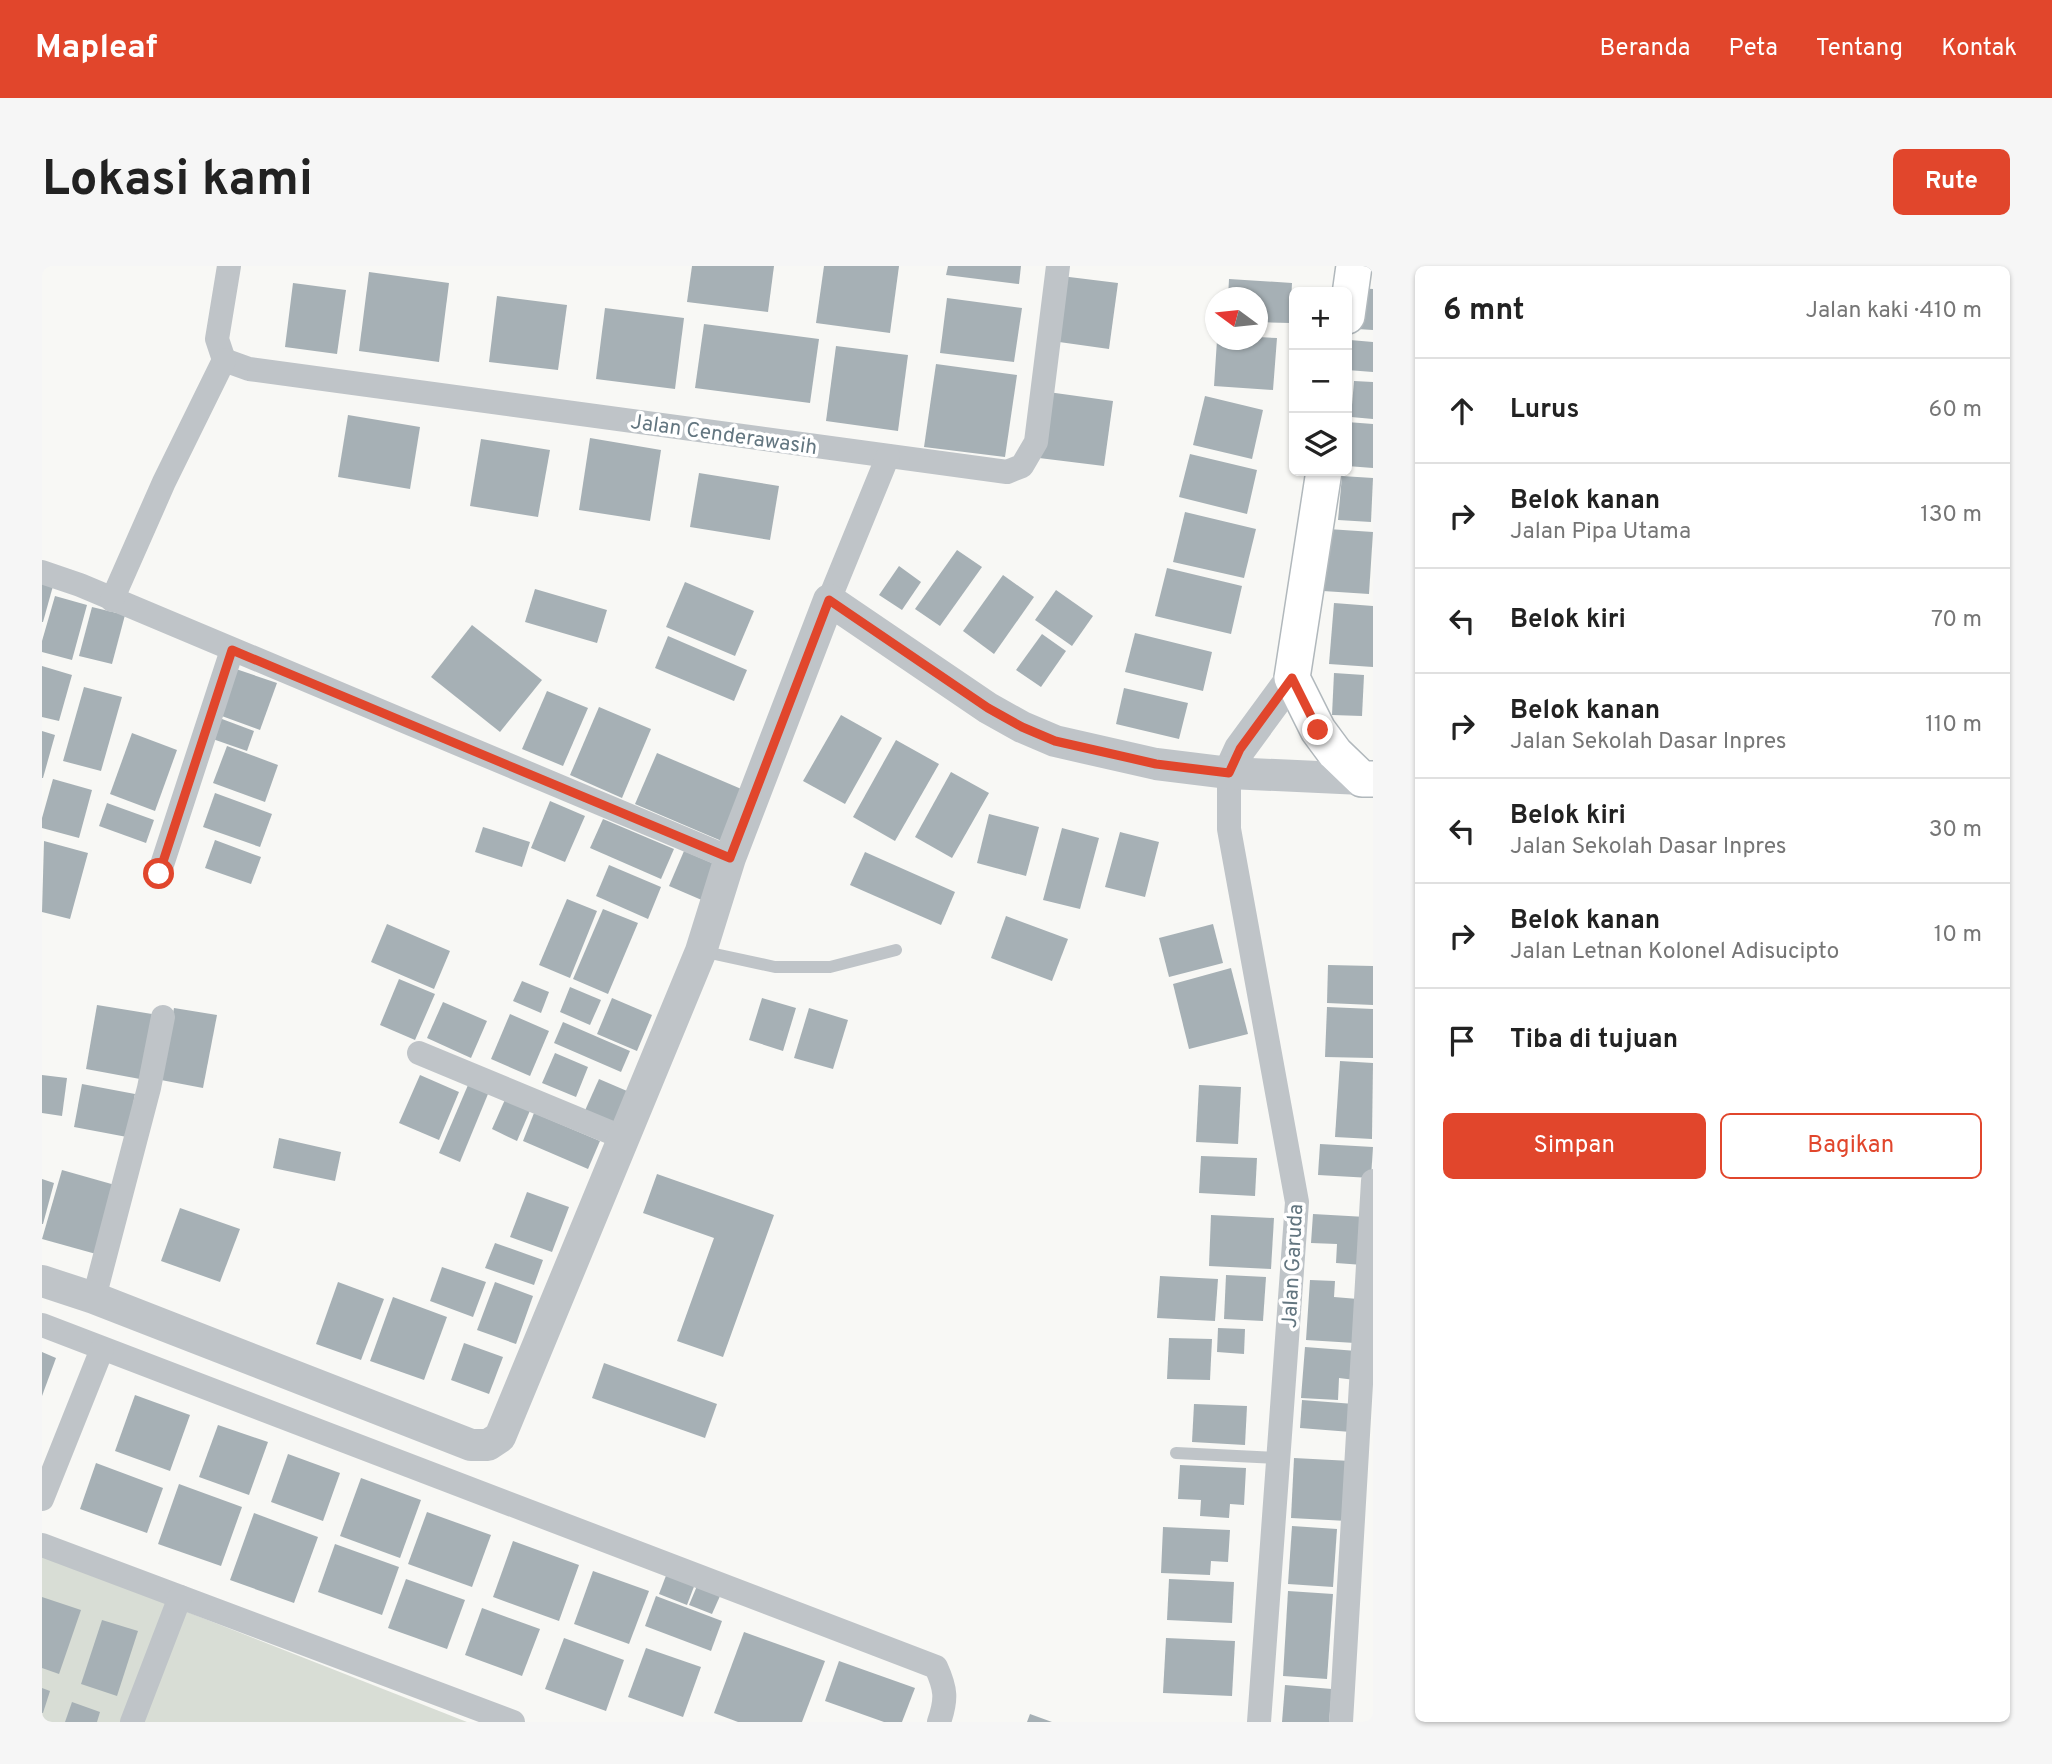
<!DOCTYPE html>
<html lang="id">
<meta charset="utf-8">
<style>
:root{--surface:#fff;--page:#f6f6f6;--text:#222;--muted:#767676;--line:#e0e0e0;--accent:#e1462c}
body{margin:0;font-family:Overpass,sans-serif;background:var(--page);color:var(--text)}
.controls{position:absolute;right:21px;top:21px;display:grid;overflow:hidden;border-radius:10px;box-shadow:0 2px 5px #0004}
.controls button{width:63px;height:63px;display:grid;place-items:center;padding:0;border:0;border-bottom:2px solid var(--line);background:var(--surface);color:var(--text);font:35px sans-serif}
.compass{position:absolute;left:1163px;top:21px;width:63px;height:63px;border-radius:50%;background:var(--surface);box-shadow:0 2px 5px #0004;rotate:285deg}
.stop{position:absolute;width:21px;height:21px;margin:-16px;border:5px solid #e1462c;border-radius:50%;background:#fff}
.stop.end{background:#e1462c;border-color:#fff;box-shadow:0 2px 7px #0008}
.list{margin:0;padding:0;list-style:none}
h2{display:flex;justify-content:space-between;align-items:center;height:91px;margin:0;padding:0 28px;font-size:30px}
h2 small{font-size:23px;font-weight:400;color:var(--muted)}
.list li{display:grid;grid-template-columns:46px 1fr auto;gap:21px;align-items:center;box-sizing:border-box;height:105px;padding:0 28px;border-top:2px solid var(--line)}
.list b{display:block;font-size:26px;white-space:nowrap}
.list p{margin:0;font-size:23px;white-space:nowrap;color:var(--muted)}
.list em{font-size:23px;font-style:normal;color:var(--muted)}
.actions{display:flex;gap:14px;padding:21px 28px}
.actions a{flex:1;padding:16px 0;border:2px solid var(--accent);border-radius:10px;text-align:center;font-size:24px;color:var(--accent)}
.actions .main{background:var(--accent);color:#fff}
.icon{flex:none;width:38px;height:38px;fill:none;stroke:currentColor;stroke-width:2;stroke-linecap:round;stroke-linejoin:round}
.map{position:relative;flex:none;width:1331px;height:1456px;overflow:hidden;border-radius:10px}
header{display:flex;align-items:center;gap:42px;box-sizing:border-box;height:98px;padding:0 35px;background:var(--accent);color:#fff}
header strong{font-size:33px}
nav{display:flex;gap:38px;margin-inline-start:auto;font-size:24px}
.intro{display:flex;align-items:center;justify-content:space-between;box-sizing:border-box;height:168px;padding:0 42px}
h1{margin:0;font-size:49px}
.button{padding:18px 32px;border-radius:10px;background:var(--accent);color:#fff;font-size:24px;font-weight:700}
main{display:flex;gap:42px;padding:0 42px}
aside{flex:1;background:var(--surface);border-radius:10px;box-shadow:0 2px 5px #0004}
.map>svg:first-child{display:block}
</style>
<header>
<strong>Mapleaf</strong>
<nav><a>Beranda</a><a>Peta</a><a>Tentang</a><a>Kontak</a></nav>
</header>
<div class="intro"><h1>Lokasi kami</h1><a class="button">Rute</a></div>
<main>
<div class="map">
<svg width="1331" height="1456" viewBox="0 0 1331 1456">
<rect width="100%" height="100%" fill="#f8f8f5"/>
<polygon fill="#d8ddd5" points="0,1289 425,1456 0,1456"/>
<g fill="#a6b0b5">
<polygon points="650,0 732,0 726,46 645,36"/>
<polygon points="782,0 857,0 848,67 774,57"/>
<polygon points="906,0 979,0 977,18 904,9"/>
<polygon points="327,6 407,17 397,96 317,85"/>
<polygon points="1019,10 1076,17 1067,83 1010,75"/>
<polygon points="1187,13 1250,17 1248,57 1216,56 1216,32 1186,32"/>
<polygon points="251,17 304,24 295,88 243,81"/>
<polygon points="1318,22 1331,23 1331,64 1315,63"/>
<polygon points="455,30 525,39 516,104 447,96"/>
<polygon points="905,32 980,42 972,96 898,87"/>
<polygon points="563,42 642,52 633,123 554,113"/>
<polygon points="662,58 777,73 768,137 653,122"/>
<polygon points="1216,71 1235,72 1231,124 1172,120 1175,74 1216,74"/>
<polygon points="1308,74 1331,76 1331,106 1305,104"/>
<polygon points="794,80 866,89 856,165 784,155"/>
<polygon points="894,98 975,109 963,191 882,181"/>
<polygon points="1312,115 1331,116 1331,153 1309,151"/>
<polygon points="1006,126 1071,135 1062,200 997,192"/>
<polygon points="1163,130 1221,144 1210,193 1151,179"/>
<polygon points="306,149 378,161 368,223 296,211"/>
<polygon points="1305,156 1331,158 1331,202 1305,200"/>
<polygon points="548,172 619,184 608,255 537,244"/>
<polygon points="439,173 508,184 496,251 428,240"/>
<polygon points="1148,188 1215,204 1205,248 1137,231"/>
<polygon points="657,207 737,220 728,274 648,261"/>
<polygon points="1300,210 1331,212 1329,256 1296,254"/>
<polygon points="1143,246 1214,263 1202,312 1131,296"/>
<polygon points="1286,263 1331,266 1327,328 1281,325"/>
<polygon points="915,284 940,301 898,360 873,343"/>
<polygon points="857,300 879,316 860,344 837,329"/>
<polygon points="1125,302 1200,320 1189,368 1113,350"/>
<polygon points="961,309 992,331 952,388 921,365"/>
<polygon points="643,316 712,345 693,390 624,361"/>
<polygon points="0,317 11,320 1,356 0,356"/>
<polygon points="493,323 565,344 555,377 483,356"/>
<polygon points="1014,324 1051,350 1030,380 993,354"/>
<polygon points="13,330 45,339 30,394 0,386 0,375"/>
<polygon points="1292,337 1331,340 1331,401 1287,398"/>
<polygon points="50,341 83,349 70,398 37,390"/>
<polygon points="430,359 500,414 458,466 389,411"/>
<polygon points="1093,367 1170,386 1161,425 1083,406"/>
<polygon points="1000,368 1024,385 999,421 974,404"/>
<polygon points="626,370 705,404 692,435 613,402"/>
<polygon points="0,400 30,409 17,455 0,451"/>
<polygon points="194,403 235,417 218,464 177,449"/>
<polygon points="1292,407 1322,409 1320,450 1290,449"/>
<polygon points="42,421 80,431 59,505 21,495"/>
<polygon points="1082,422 1146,437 1137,473 1074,458"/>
<polygon points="505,425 546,442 521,500 480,483"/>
<polygon points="557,441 609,463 580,532 528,509"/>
<polygon points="799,449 840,472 803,538 761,515"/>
<polygon points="172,450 212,465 205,485 165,471"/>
<polygon points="0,465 13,469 1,512 0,512"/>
<polygon points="90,467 135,484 113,545 68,528"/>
<polygon points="854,474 897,498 853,575 811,551"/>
<polygon points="185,480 236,499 223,536 171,517"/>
<polygon points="615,487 704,525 682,576 593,538"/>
<polygon points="909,506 947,527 910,592 873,571"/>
<polygon points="11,513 50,524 37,572 0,562 0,552"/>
<polygon points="173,527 230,548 218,581 161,561"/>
<polygon points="508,535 543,550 523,596 489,582"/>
<polygon points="65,537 112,554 104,577 57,560"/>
<polygon points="947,548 997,561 984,610 935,597"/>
<polygon points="561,553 632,583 619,613 548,582"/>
<polygon points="441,561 488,576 480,601 433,586"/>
<polygon points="1020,562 1057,572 1038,643 1001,634"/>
<polygon points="1078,566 1117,576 1103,631 1063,621"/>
<polygon points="173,574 219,591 209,618 163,602"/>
<polygon points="2,575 46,587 28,653 0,646"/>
<polygon points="642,585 677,600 662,635 627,620"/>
<polygon points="823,586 913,626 899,659 808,619"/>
<polygon points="567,599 619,621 606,653 554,630"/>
<polygon points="525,633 555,645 528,712 497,699"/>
<polygon points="561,643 596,657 566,728 531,713"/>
<polygon points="964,650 1026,673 1010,715 949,692"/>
<polygon points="345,658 408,685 392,723 329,696"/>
<polygon points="1171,658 1181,697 1127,711 1117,672"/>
<polygon points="1286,699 1331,700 1331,739 1285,737"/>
<polygon points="1189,702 1206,768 1147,783 1131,718"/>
<polygon points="357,713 393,728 373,774 338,759"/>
<polygon points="480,715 507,726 499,747 471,735"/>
<polygon points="528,721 559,734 548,759 518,746"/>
<polygon points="570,732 610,749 595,785 555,768"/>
<polygon points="720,732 754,742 741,785 707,774"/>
<polygon points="401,736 445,755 429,792 385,772"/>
<polygon points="55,739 110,748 98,813 44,803"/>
<polygon points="1285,741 1331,743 1331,792 1283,791"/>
<polygon points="132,742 175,749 161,822 119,814"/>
<polygon points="767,742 806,754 791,803 752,792"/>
<polygon points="468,748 507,765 488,810 449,793"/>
<polygon points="521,756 588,785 579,806 512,777"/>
<polygon points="513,787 546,801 534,831 500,817"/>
<polygon points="1298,795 1331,797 1330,873 1293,871"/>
<polygon points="0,809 25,812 20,850 0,847"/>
<polygon points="378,809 417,826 397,874 357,857"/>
<polygon points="557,813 585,825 570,861 541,849"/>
<polygon points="40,818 93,828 85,871 32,861"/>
<polygon points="426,819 446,828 418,896 397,887"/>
<polygon points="1157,819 1199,821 1196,878 1154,876"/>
<polygon points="465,829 490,840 475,875 450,863"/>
<polygon points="492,847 558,875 546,903 481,875"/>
<polygon points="237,872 299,886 293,915 231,902"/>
<polygon points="1278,878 1331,881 1329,912 1276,909"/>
<polygon points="1159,890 1215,892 1213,930 1157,927"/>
<polygon points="20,904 73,919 54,988 0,973"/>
<polygon points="615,908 732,949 681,1091 635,1075 672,972 601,947"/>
<polygon points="0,913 12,917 1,958 0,958"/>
<polygon points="485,926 527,941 510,986 468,971"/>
<polygon points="138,942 198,963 178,1016 119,995"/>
<polygon points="1271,948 1324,951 1321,999 1294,997 1295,978 1269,977"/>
<polygon points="1169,949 1232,952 1229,1003 1167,1000"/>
<polygon points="453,977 501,994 492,1019 443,1002"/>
<polygon points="400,1001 444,1016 431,1051 388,1035"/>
<polygon points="1184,1009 1224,1011 1221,1055 1182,1053"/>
<polygon points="1118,1010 1176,1013 1173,1055 1115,1052"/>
<polygon points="1268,1014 1293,1015 1292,1031 1316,1033 1313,1077 1264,1074"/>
<polygon points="296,1016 342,1033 319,1094 274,1078"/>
<polygon points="453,1016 491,1030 474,1078 435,1064"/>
<polygon points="351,1031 405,1051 382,1114 328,1095"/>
<polygon points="1176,1062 1203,1063 1202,1088 1175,1086"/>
<polygon points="1127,1072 1170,1073 1168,1114 1125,1113"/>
<polygon points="422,1077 461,1091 447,1128 409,1114"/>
<polygon points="1263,1081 1315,1085 1313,1114 1297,1112 1296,1134 1259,1132"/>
<polygon points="0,1086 14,1092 0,1130"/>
<polygon points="562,1097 675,1138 663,1172 550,1132"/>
<polygon points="93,1129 148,1149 128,1205 73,1185"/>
<polygon points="1260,1134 1312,1138 1309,1166 1258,1162"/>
<polygon points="1152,1138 1205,1140 1203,1179 1150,1176"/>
<polygon points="176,1159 226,1176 207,1229 157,1211"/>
<polygon points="246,1188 298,1207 281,1255 229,1236"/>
<polygon points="1252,1192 1309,1195 1305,1255 1249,1252"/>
<polygon points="54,1197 121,1222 105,1267 38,1243"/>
<polygon points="1138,1199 1204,1202 1202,1239 1188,1238 1187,1252 1158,1250 1159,1234 1136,1233"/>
<polygon points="319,1212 379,1234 358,1292 298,1270"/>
<polygon points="137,1218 200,1241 179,1300 116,1278"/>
<polygon points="385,1246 449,1269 430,1321 366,1298"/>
<polygon points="212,1247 276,1271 252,1337 188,1314"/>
<polygon points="1250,1260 1295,1263 1291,1321 1246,1318"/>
<polygon points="1121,1261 1188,1264 1186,1296 1169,1295 1168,1309 1119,1307"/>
<polygon points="471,1275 537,1299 517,1355 451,1331"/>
<polygon points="293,1278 357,1301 340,1349 276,1326"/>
<polygon points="551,1305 607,1325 587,1378 532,1358"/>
<polygon points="625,1307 653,1318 645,1339 617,1328"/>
<polygon points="364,1313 423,1334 405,1383 346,1362"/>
<polygon points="1127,1313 1192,1316 1190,1357 1125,1354"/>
<polygon points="655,1320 678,1330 670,1348 647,1339"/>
<polygon points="1246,1325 1291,1328 1285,1413 1241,1410"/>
<polygon points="614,1330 680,1355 669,1385 603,1360"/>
<polygon points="0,1331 39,1344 17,1408 0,1402"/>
<polygon points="440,1342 498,1363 480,1410 423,1389"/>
<polygon points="60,1354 96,1365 75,1430 39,1418"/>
<polygon points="702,1366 783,1395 760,1456 696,1456 672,1447"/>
<polygon points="522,1372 582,1394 564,1445 503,1423"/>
<polygon points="1124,1372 1193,1375 1190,1430 1121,1427"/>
<polygon points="604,1382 659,1401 641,1451 586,1431"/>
<polygon points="797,1395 873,1422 860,1456 842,1456 783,1435"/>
<polygon points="1243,1419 1290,1423 1287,1456 1240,1456"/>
<polygon points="0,1422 8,1425 1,1447 0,1447"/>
<polygon points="30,1436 58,1446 55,1456 23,1456"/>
<polygon points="988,1448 1010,1456 985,1456"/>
</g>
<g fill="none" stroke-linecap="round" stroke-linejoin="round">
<defs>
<g id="secondary">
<polyline points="1305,50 1312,0"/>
<polyline points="1282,205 1250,412 1276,464 1293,487 1320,513 1331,513"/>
</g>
</defs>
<use href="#secondary" stroke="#b1b8bc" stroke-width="38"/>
<g stroke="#bfc4c8" stroke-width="12">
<polyline points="659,685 733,701 788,701 854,684"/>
<polyline points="1134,1187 1237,1192"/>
</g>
<g stroke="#bfc4c8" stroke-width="24">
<polyline points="182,94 207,103 965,206 980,200 994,176 1016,0"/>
<polyline points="182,94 175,73 187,0"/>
<polyline points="0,306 38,319 688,592"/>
<polyline points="70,334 122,216 182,94"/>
<polyline points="787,334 846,190"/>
<polyline points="1187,507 1187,563 1255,936 1217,1456"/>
<polyline points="117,608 190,384"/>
<polyline points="377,787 582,872"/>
<polyline points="52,1032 107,822 121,751"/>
<path d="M0,1059L894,1401C904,1423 905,1433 897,1456"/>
<polyline points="0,1233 60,1083"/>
<polyline points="0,1279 471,1456"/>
<polyline points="90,1456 138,1331"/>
<polyline points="1299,1456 1331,915"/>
</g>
<g stroke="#bfc4c8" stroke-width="32">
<polyline points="1187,507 1198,483 1250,412"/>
<polyline points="0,1015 52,1032 429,1179 446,1179 458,1171 659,685 688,592 787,334 946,442 980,461 1013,475 1114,498 1187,507 1320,513"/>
</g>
<use href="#secondary" stroke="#fff" stroke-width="35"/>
</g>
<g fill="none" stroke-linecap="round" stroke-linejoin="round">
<polyline stroke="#e1462c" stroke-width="9" points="117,608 190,384 688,592 787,334 946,442 980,461 1013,475 1114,498 1187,507 1198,483 1250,412 1276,464"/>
</g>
<g text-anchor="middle" stroke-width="7" stroke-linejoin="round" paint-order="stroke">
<g font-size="21" fill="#637680" stroke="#fff">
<text transform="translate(682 168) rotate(8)" y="7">Jalan Cenderawasih</text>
<text transform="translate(1250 1000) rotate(-87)" y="7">Jalan Garuda</text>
</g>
</g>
</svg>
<div class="controls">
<button>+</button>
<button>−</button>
<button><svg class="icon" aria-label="layers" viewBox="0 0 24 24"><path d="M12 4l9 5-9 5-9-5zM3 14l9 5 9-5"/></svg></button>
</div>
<svg class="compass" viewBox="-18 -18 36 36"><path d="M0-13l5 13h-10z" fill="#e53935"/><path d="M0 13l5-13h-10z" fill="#767676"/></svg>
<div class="stop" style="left:117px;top:608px"></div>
<div class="stop end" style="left:1276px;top:464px"></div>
</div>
<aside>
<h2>6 mnt<small>Jalan kaki · 410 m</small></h2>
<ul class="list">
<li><svg class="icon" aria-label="ahead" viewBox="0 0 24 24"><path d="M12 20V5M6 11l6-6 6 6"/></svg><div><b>Lurus</b></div><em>60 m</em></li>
<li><svg class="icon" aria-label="right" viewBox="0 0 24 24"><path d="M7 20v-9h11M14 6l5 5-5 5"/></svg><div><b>Belok kanan</b><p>Jalan Pipa Utama</p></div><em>130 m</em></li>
<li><svg class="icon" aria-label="left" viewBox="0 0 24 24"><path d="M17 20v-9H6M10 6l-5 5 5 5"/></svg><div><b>Belok kiri</b></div><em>70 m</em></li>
<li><svg class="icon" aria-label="right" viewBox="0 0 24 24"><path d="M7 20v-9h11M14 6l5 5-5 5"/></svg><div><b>Belok kanan</b><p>Jalan Sekolah Dasar Inpres</p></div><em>110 m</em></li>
<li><svg class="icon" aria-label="left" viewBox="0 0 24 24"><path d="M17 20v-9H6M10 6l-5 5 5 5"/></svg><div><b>Belok kiri</b><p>Jalan Sekolah Dasar Inpres</p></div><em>30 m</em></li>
<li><svg class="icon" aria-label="right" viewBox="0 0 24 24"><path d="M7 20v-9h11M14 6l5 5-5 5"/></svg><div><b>Belok kanan</b><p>Jalan Letnan Kolonel Adisucipto</p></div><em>10 m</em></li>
<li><svg class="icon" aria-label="arrive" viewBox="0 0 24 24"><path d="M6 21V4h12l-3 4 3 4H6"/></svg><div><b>Tiba di tujuan</b></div></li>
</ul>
<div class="actions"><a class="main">Simpan</a><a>Bagikan</a></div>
</aside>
</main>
